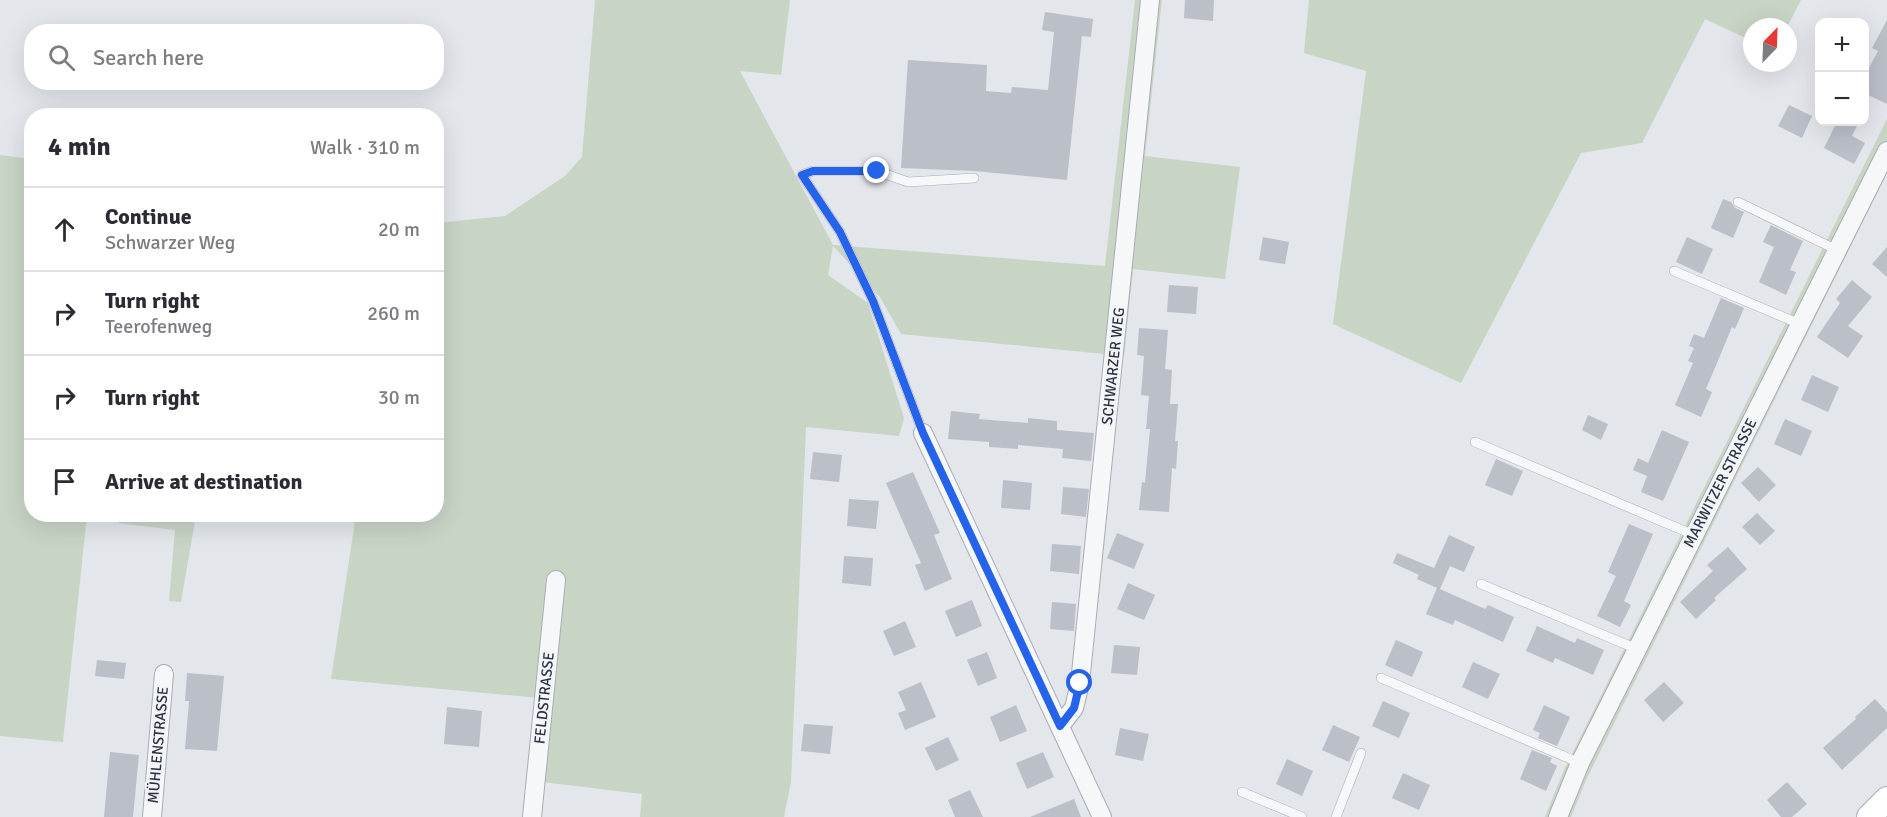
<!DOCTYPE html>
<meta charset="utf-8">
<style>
:root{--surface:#fff;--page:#f7f7f7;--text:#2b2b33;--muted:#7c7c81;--line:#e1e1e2}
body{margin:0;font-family:Signika,sans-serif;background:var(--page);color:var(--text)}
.controls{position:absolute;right:18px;top:18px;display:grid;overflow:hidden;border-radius:12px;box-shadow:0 6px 24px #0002}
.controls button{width:54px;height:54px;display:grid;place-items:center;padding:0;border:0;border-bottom:2px solid var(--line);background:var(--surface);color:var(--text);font:30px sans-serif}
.compass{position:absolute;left:1743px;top:18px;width:54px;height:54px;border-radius:50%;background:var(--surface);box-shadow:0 6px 24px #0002;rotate:23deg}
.stop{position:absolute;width:18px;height:18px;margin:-14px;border:4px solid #2563eb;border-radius:50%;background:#fff}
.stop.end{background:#2563eb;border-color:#fff;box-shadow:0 2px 6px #0008}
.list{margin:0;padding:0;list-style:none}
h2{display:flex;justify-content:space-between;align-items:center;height:78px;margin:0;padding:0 24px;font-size:26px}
h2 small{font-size:20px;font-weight:400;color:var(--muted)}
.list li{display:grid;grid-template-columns:39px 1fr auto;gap:18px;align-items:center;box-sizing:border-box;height:84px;padding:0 24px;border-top:2px solid var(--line)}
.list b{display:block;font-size:22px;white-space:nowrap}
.list p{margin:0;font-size:20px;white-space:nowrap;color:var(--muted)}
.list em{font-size:20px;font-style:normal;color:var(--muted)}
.icon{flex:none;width:33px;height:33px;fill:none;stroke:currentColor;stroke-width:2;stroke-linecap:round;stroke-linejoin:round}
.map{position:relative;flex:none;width:1887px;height:817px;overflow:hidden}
.search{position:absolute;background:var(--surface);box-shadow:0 6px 24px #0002;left:24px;top:24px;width:420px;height:66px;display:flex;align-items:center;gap:15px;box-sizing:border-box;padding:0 21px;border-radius:24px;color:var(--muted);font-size:22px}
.panel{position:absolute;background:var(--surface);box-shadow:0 6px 24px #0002;left:24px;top:108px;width:420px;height:414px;border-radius:24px}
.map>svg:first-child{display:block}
</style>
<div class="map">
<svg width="1887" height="817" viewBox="0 0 1887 817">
<rect width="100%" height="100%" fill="#e3e6eb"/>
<g fill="#c8d5c5">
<polygon points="595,0 790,0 781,75 740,71 833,245 1105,266 1135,0 1162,0 1145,156 1240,167 1225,279 1133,269 1124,356 901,334 880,297 833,246 828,275 868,303 904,418 899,436 806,427 791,782 784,817 640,817 642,794 534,781 540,698 331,679 356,515 436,514 437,223 505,216 565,176 582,157"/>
<polygon points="1309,0 1801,0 1787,27 1752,27 1752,41 1705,19 1642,143 1581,153 1461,383 1333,324 1366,71 1304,53"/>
<polygon points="1887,119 1887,173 1587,778 1571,817 1545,817 1564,770"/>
<polygon points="0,155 31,159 32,514 87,515 63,742 0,736"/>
<polygon points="119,515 196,515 181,602 169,601 175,530 118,523"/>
</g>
<g fill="#bbbfc8">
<polygon points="1185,0 1214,0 1213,21 1184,18"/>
<polygon points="1045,12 1093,19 1091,37 1082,36 1067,180 974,171 901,168 908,60 987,65 986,91 1011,93 1012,87 1048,90 1054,32 1042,30"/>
<polygon points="1887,20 1887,104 1864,93 1864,77 1878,51 1872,48"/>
<polygon points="1789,105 1812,116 1802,138 1778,126"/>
<polygon points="1837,122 1859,122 1852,136 1865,143 1854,164 1824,148"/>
<polygon points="1723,199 1731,202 1735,208 1744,212 1733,238 1711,228"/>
<polygon points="1771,225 1803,241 1790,270 1796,272 1786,295 1759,282 1774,247 1763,242"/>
<polygon points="1263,237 1289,242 1285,264 1259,260"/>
<polygon points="1687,237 1713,249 1702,274 1676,262"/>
<polygon points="1887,247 1887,277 1872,264"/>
<polygon points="1852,280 1872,297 1848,326 1863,336 1848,358 1817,337 1840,303 1836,299"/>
<polygon points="1169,285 1198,287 1196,314 1167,312"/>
<polygon points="1721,298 1744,308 1735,329 1732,327 1706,389 1712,392 1701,417 1675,405 1693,363 1688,361 1694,348 1689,346 1694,334 1704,338"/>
<polygon points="1139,328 1168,330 1165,369 1172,370 1170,404 1178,404 1175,441 1178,441 1176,469 1172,468 1169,512 1139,510 1142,482 1145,483 1150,429 1146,429 1149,396 1141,395 1144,356 1137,355"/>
<polygon points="1812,375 1839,387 1828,412 1801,400"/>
<polygon points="951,411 980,414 979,419 1028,423 1028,418 1057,421 1057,430 1094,433 1091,461 1062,458 1063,449 1018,445 1018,449 989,447 989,442 948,439"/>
<polygon points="1588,415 1608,424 1601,440 1582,430"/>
<polygon points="1785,419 1812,431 1801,456 1774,444"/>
<polygon points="1662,430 1689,442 1663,501 1641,492 1647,476 1633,470 1638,458 1648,463"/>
<polygon points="813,452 842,455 839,482 810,479"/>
<polygon points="1496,459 1523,471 1512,496 1485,485"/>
<polygon points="1758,467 1776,485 1759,502 1741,483"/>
<polygon points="913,472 940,533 934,535 952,579 925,591 915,565 921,563 886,483"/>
<polygon points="1003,480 1032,483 1030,510 1001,508"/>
<polygon points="1063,487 1089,489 1086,517 1061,514"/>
<polygon points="849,499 879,501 876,529 847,526"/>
<polygon points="1757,513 1775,531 1760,545 1742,527"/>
<polygon points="1629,524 1653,534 1624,601 1631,605 1620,627 1597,616 1616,576 1608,572"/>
<polygon points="1117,533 1144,544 1134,569 1107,558"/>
<polygon points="1449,535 1475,547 1464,572 1450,566 1440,589 1485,609 1488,605 1514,617 1503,642 1455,620 1453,625 1426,614 1437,588 1417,579 1419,575 1393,563 1397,553 1434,568"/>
<polygon points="1052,544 1081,546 1079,574 1050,571"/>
<polygon points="1728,547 1747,569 1714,598 1716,600 1696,619 1680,602 1713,571 1707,565"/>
<polygon points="844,556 873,558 871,586 842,583"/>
<polygon points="1128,583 1155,595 1144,620 1117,609"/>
<polygon points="972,600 982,626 956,637 945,611"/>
<polygon points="1052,602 1076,604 1074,631 1050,629"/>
<polygon points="905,621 916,647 894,656 883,631"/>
<polygon points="1537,626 1575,643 1577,638 1604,650 1593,675 1555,658 1553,663 1526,651"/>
<polygon points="1396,640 1423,652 1412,677 1385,665"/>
<polygon points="1114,645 1140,647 1137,675 1111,673"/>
<polygon points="987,652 997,678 978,686 967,660"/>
<polygon points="97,660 126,663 124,679 95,676"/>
<polygon points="1473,662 1500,674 1488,699 1462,687"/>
<polygon points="187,673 224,676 217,751 185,749 189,701 185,701"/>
<polygon points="921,682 936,717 905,730 898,713 906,710 898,692"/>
<polygon points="1664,682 1684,703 1663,722 1644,700"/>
<polygon points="1875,699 1887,712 1887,728 1842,770 1823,748 1856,719 1855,717"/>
<polygon points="1383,701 1410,713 1399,738 1372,726"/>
<polygon points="1016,705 1027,731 1000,742 990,717"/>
<polygon points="1544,705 1570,717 1557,746 1538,738 1540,733 1533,730"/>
<polygon points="447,707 482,711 479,747 444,744"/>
<polygon points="804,724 833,726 830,754 801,751"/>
<polygon points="1333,725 1360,737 1349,762 1322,750"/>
<polygon points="1120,728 1149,734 1143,761 1115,755"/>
<polygon points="948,737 959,760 936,771 925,748"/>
<polygon points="1532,750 1552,758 1550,762 1557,766 1546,791 1520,779"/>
<polygon points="110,752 139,755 133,817 104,817"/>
<polygon points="1043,752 1054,777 1027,789 1016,763"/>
<polygon points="1287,759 1313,771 1302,796 1276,784"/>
<polygon points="1403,773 1430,785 1419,810 1392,798"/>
<polygon points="1787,782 1807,804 1792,817 1781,817 1767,800"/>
<polygon points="970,790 983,817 955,817 948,800"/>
<polygon points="1074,799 1081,817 1030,817"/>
</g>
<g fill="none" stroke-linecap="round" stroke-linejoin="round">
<defs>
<g id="service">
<polyline points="1738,202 1837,250"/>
<polyline points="1674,271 1800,324"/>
<polyline points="923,433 873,301 840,232 802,175 813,171 877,171 908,182 974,178"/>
<polyline points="1475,442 1694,535"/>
<polyline points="1481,584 1637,649"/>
<polyline points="1381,678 1580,763"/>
<polyline points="1242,792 1302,817"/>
<polyline points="1336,817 1361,753"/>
</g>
<g id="minor">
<polyline points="923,433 1102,817"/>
<polyline points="1060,726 1074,708 1080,683 1150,0"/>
<polyline points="152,817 164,674"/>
<polyline points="532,817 556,580"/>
<polyline points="1558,817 1580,763 1887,151"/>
</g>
<polyline id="secondary" points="1869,817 1887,799"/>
</defs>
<use href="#service" stroke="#a8adb5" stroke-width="10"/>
<use href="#minor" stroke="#a8adb5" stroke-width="20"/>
<use href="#secondary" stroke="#a8adb5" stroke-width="26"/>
<use href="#service" stroke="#f6f7f9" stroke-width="9"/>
<use href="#minor" stroke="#f6f7f9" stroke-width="18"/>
<use href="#secondary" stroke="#fff" stroke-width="24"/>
</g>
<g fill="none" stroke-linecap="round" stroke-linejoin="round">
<polyline stroke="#2563eb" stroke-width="8" points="877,171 813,171 802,175 840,232 873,301 923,433 1060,726 1074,708 1080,683"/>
</g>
<g text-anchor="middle" stroke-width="4.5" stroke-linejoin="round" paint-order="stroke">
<g font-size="15" fill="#2b3343" stroke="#f3f5f8">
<text transform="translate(1113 366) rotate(-84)" y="5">SCHWARZER WEG</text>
<text transform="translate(1720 483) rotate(-63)" y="5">MARWITZER STRASSE</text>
<text transform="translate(544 698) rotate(-84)" y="5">FELDSTRASSE</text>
<text transform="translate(158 745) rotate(-85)" y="5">MÜHLENSTRASSE</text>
</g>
</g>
</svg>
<div class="controls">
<button>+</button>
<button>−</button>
</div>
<svg class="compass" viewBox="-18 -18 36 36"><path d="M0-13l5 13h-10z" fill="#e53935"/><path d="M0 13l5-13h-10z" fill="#7c7c81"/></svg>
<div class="stop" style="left:1080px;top:683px"></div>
<div class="stop end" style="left:877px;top:171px"></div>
<div class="search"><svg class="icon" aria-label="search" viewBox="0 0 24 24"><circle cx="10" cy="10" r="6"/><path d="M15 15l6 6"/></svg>Search here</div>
<section class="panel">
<h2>4 min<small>Walk · 310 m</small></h2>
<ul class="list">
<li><svg class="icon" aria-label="ahead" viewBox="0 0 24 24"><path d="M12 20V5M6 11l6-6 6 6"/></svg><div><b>Continue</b><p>Schwarzer Weg</p></div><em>20 m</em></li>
<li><svg class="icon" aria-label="right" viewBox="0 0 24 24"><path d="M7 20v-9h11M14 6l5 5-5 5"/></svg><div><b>Turn right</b><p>Teerofenweg</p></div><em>260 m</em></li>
<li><svg class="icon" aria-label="right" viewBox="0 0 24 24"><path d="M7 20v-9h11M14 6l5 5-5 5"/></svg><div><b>Turn right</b></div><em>30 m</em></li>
<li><svg class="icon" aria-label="arrive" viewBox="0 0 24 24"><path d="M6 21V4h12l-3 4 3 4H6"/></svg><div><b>Arrive at destination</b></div></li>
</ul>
</section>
</div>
